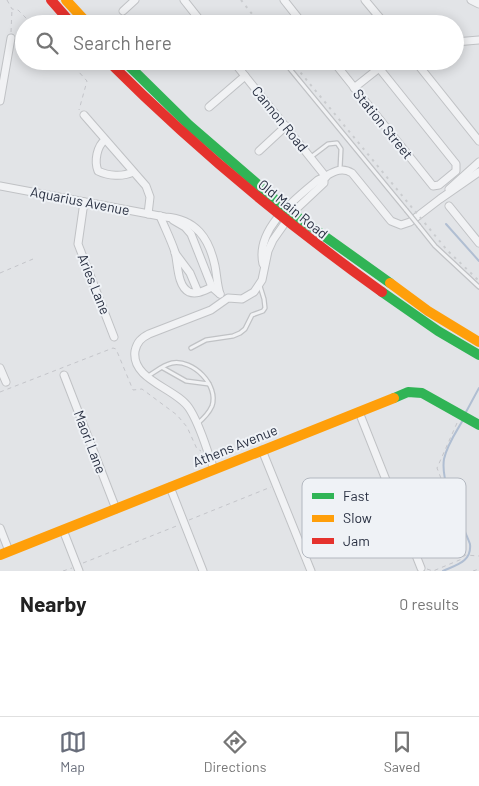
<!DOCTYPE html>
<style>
:root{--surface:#fff;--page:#f2f2f2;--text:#222;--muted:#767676;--line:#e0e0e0;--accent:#696e7b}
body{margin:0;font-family:Barlow,sans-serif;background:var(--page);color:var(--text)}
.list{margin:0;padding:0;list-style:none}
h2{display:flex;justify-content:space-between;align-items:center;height:65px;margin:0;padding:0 20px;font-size:21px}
h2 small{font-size:16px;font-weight:400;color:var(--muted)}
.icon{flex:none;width:28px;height:28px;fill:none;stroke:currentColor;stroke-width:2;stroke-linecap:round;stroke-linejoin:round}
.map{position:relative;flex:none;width:479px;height:571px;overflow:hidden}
.search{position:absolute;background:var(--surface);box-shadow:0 2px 12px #0003;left:15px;right:15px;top:15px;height:55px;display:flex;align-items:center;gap:12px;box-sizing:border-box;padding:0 18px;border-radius:28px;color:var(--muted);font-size:19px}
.sheet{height:145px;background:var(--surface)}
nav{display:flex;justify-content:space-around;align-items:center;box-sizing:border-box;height:70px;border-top:1px solid var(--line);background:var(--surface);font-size:14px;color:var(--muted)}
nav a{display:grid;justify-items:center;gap:2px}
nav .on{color:var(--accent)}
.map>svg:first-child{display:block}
</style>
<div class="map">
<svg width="479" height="571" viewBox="0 0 479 571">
<rect width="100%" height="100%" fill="#e2e4e7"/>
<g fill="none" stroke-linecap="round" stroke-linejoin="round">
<g stroke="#b0bed2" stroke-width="2">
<polyline points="446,224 479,261"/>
<polyline points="466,412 479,388"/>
<path d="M443,571C456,565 472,562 470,544C461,520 440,484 444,459C447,445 456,432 463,420"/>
</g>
<defs>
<g id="lane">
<polyline points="290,69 406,210"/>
<polyline points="311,157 328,144 337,143 341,149 340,169"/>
<polyline points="419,226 435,246 479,287"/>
<polyline points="191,348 206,340 233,336 240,333 245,329 252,315 263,311 265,308 264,299 260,286"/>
<polyline points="163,368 186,381 209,384"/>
<path d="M148,376C155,372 163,365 172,363C193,359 219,385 212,406C209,413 203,419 197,424"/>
</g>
<g id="street">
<polyline points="184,0 203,24"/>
<polyline points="284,0 303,24"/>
<polyline points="365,0 385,24"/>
<polyline points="471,0 479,4"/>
<polyline points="123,11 135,0"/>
<polyline points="455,42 479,40"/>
<polyline points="233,61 326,177"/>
<polyline points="333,61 433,186 439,185 456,171 456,164 379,68"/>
<polyline points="415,61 479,141"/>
<polyline points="354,88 388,61"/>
<polyline points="0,101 11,38"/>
<polyline points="209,107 245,76"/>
<polyline points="84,115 146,186 150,197 148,214"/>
<path d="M105,140C97,146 94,161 98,171C108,176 123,177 133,172"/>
<polyline points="259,151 286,126"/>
<path d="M0,186L165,217C196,219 209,238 215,266C217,276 217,285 220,294"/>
<polyline points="449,189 479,162"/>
<polyline points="84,202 78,244 114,337"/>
<polyline points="449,206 479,243"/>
<path d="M160,216C165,228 171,240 175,252C178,263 177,286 189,292C197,295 205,290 212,287"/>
<polyline points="173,220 185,227 191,234 212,287 220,294"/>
<polyline points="175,253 190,273 198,292"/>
<path d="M263,264C255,229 295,199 318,180C330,175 339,165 352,173L391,221L401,225L410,222L440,199L479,172"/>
<polyline points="0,368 6,382"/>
<polyline points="64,375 116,509"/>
<polyline points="359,412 421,568"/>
<polyline points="262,450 311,571"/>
<path d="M214,469C206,449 201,426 189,408C176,388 131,380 135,351C137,342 141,338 149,334L211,310L228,298L242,299L254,292L262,280L268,251L273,240L292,213L324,183V178"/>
<polyline points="170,487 203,571"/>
<polyline points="0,528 9,551"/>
<polyline points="63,530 79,571"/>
</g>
</defs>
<use href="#lane" stroke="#c0c2c5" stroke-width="5.5"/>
<use href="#street" stroke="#c0c2c5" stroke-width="9"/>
<g stroke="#c4c5ca" stroke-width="1" stroke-dasharray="4 4" stroke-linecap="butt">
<polyline points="7,0 12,9 18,10 32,24"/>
<polyline points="11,32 12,9"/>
<polyline points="69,61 87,81 79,110"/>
<polyline points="0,273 33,259"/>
<polyline points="0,392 113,348 116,349 133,390 142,389 177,415 187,427 197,449 201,451"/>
<polyline points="457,423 437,468 446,491 445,495 463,538 465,555"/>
<polyline points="189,520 271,487"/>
<polyline points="83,563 179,525"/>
<polyline points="427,569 433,571 462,559 465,555 479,556"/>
<polyline points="63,571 72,568"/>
<polyline points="473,571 479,569"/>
</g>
<use href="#lane" stroke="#f1f2f4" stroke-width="3"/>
<use href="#street" stroke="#f1f2f4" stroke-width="7"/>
<g stroke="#30b455" stroke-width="10">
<polyline points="124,61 189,125 285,208 390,283"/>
<polyline points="382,292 438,331 479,355"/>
<polyline points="394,398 408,392 422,393 479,425"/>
</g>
<g stroke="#ff9f0a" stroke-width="10">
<polyline points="66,0 88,24"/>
<polyline points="390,283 428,311 479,342"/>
<polyline points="0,555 394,398"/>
</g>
<g stroke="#e5322d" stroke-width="10">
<polyline points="51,0 72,24"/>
<path d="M108,61C193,146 284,222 382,292"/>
</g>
<g stroke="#cacccf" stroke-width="2" stroke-dasharray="2.5 5" stroke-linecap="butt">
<polyline points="241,0 260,24"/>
<polyline points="291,61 447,250 479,281"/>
</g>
<defs>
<polyline id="lane-bridge" points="406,210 419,226"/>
</defs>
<use href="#lane-bridge" stroke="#c0c2c5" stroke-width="5.5" stroke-linecap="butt"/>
<use href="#lane-bridge" stroke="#f1f2f4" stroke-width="3"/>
</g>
<g text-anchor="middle" stroke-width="4" stroke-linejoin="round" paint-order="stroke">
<g font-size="14" fill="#282f41" stroke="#eff2f6">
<text transform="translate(280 119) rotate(51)" y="5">Cannon Road</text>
<text transform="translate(383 124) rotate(51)" y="5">Station Street</text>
<text transform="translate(80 201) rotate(11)" y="5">Aquarius Avenue</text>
<text transform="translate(293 209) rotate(39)" y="5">Old Main Road</text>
<text transform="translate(94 284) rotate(68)" y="5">Aries Lane</text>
<text transform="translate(90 442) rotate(69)" y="5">Maori Lane</text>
<text transform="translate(235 446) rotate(-22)" y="5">Athens Avenue</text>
</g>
</g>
<rect x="302" y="478" width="164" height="80" rx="8" fill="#eff2f6" stroke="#b3b8c0" stroke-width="1"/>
<rect x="312" y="493" width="22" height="6" fill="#30b455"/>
<rect x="312" y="515" width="22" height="7" fill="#ff9f0a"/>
<rect x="312" y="538" width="22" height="6" fill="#e5322d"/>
<g font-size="14" fill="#282f41">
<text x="343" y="501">Fast</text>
<text x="343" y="523">Slow</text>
<text x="343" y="546">Jam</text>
</g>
</svg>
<div class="search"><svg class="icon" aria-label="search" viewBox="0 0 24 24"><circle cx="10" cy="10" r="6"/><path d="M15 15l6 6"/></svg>Search here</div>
</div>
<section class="sheet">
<h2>Nearby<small>0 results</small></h2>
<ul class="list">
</ul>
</section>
<nav>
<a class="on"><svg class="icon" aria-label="map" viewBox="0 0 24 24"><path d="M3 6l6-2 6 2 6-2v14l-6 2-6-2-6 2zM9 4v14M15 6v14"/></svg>Map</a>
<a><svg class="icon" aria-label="directions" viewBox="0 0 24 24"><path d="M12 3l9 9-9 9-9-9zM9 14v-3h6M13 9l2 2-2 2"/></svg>Directions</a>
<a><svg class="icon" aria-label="saved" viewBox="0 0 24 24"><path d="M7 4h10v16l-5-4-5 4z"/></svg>Saved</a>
</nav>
